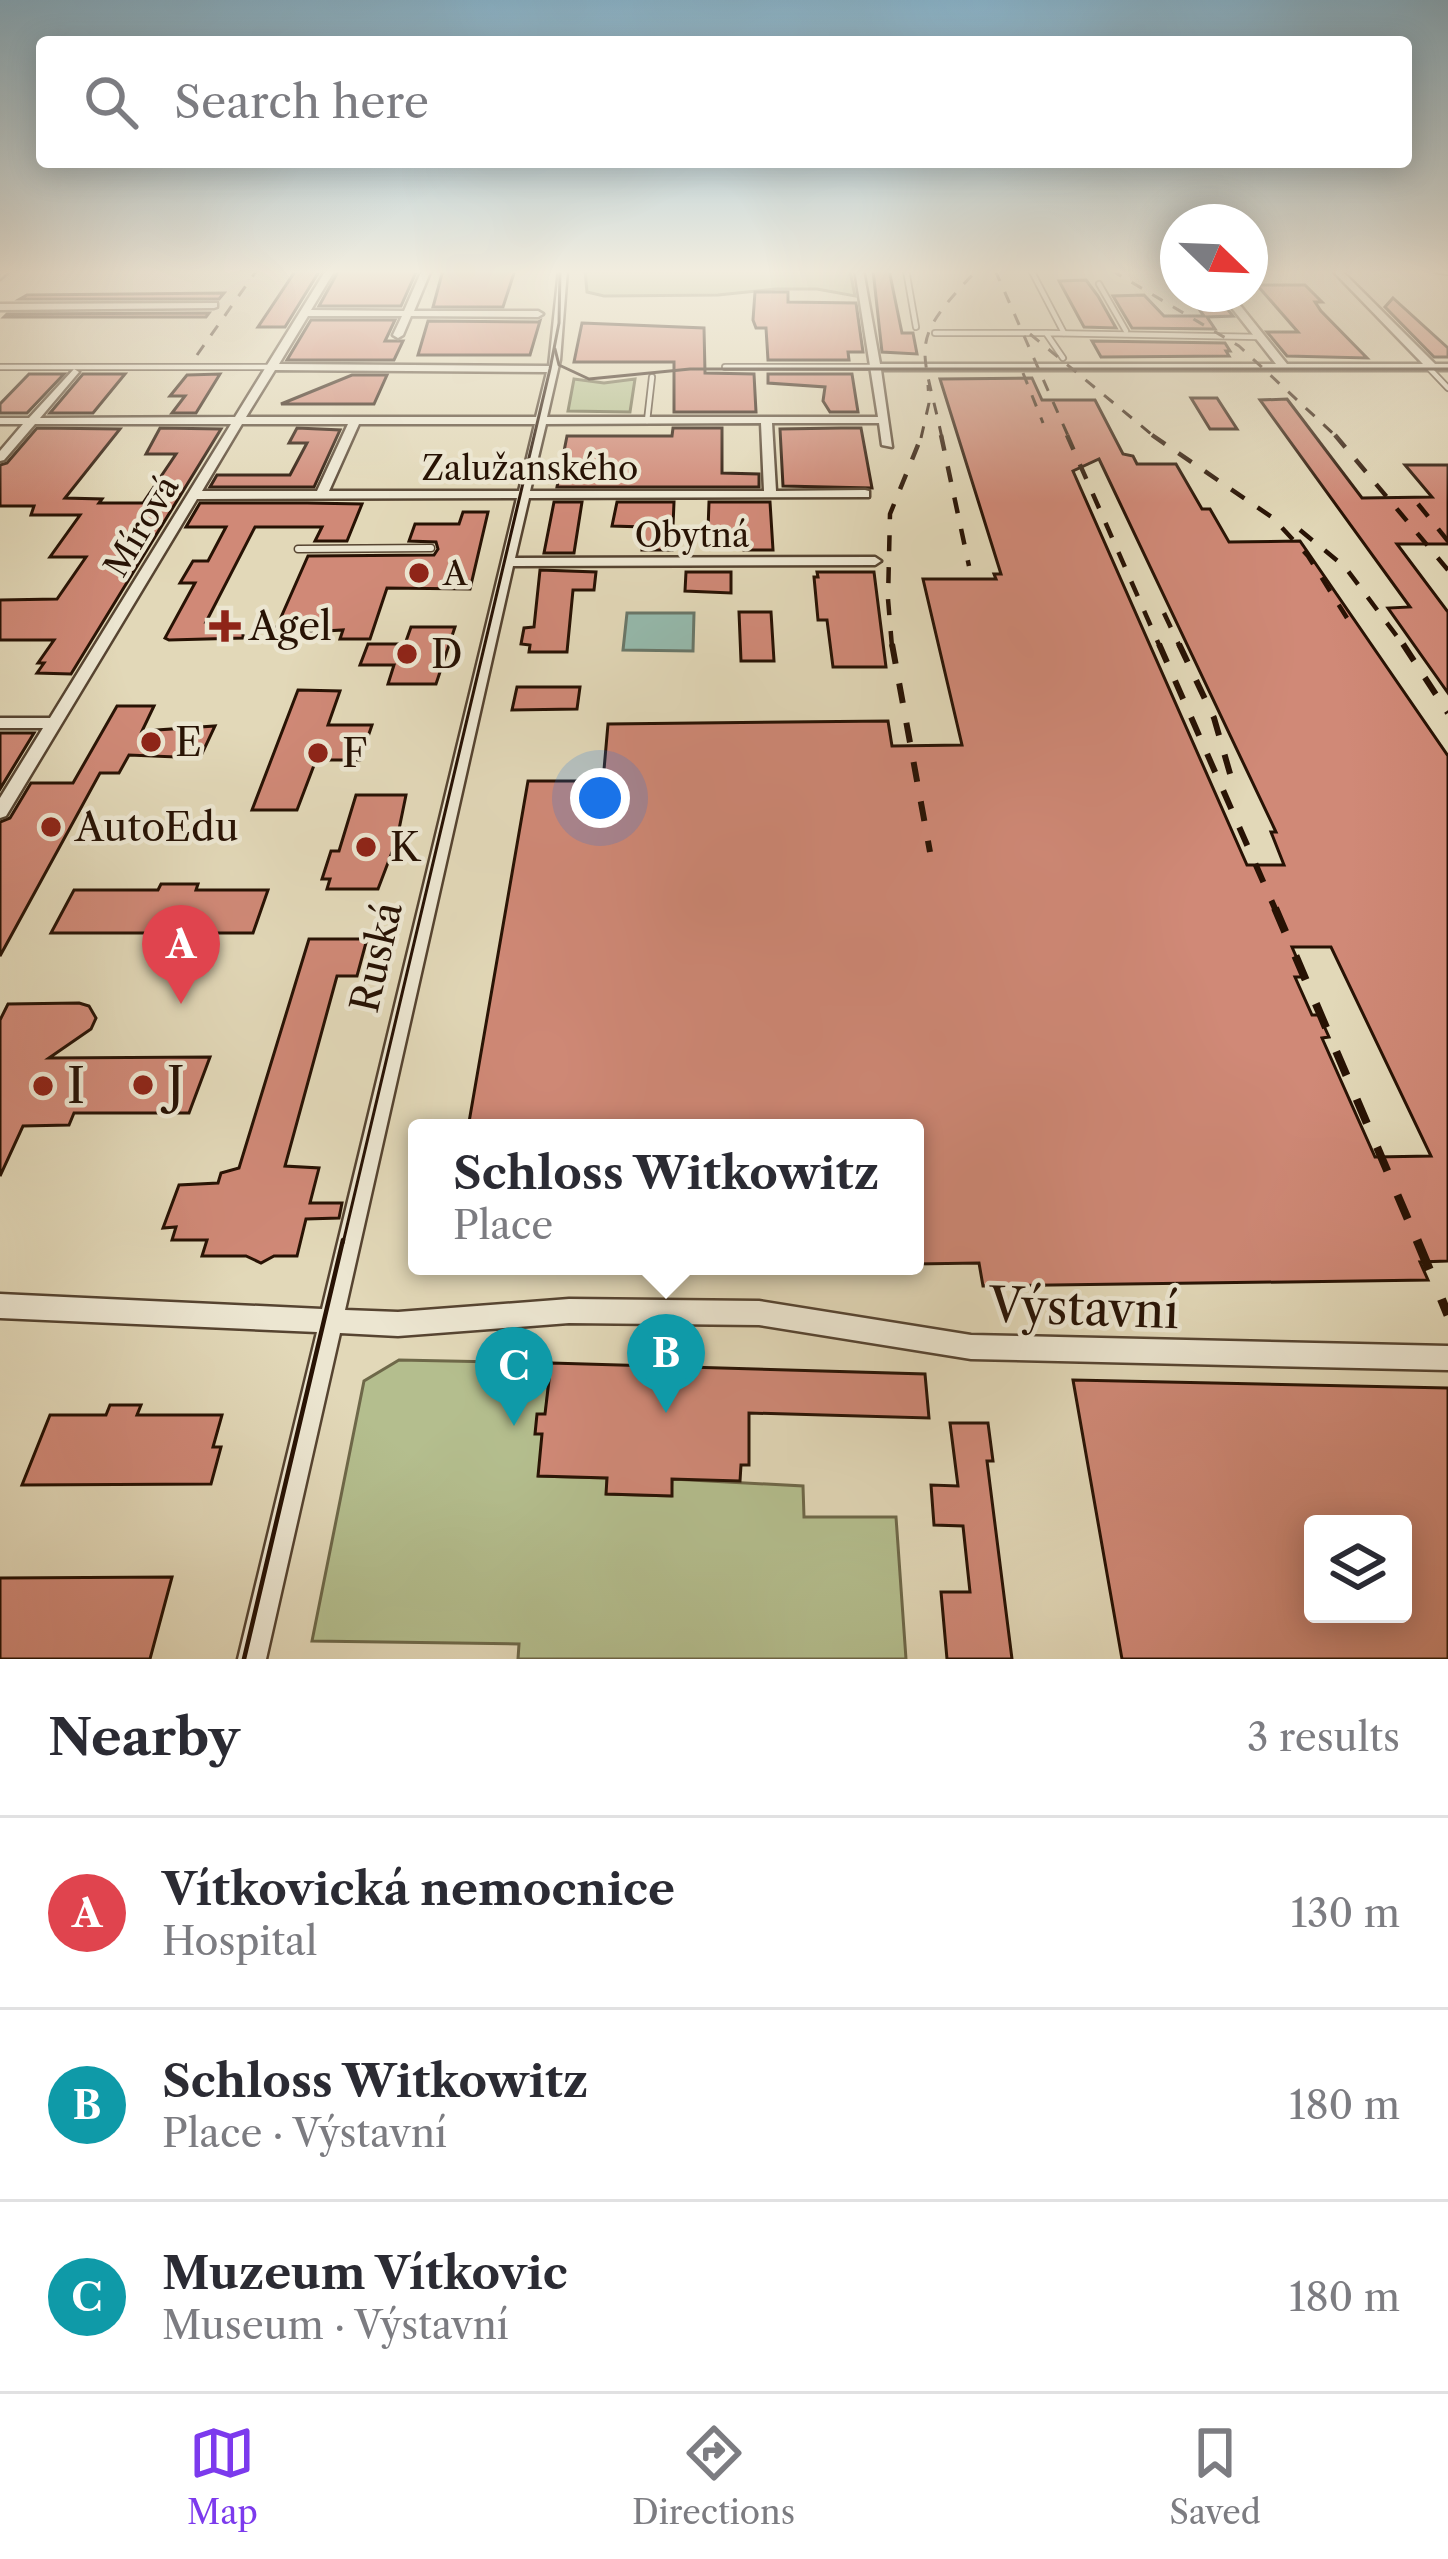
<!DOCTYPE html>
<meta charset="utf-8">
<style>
:root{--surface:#fff;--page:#f2f2f3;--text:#2b2b33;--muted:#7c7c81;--line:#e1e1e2;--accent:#7c3aed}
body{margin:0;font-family:"Libre Caslon Text",serif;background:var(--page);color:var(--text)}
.controls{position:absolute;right:36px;bottom:36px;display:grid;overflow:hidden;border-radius:12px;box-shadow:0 6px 30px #0003}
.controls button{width:108px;height:108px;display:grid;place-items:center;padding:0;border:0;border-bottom:3px solid var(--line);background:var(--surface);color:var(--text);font:60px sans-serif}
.compass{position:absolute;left:1160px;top:204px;width:108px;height:108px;border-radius:50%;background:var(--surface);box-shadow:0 6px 30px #0003;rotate:113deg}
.you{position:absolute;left:600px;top:798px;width:42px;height:42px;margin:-30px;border:9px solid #fff;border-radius:50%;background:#1a73e8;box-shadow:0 0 0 18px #1a73e833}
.badge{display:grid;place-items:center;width:78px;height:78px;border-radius:50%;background:var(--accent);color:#fff;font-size:39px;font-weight:700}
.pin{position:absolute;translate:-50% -99px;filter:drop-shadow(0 3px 6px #0008)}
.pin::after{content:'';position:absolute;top:63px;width:42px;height:36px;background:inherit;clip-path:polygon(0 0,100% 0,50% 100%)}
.popup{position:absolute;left:408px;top:1119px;width:516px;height:156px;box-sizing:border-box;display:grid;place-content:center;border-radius:12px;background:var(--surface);filter:drop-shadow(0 3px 9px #0005);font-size:39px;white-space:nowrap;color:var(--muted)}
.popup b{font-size:45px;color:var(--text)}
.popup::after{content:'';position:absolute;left:50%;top:100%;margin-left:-24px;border:24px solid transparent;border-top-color:var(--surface)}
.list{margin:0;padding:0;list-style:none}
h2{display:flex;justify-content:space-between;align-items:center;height:156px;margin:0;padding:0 48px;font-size:51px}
h2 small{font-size:39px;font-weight:400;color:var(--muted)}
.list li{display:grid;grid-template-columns:78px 1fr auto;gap:36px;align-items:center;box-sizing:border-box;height:192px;padding:0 48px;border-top:3px solid var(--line)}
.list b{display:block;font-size:45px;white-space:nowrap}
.list p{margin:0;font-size:39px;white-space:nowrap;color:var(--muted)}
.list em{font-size:39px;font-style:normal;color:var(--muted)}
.icon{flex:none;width:66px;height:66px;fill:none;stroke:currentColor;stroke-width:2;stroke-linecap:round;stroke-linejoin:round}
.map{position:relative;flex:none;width:1448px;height:1659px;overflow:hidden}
.search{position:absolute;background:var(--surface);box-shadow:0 6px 30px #0003;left:36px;right:36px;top:36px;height:132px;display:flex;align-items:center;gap:30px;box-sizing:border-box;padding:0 42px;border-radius:12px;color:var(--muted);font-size:45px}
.sheet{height:732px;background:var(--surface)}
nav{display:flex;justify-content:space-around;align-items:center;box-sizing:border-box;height:168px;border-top:3px solid var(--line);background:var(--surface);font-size:33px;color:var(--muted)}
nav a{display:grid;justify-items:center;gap:6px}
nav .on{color:var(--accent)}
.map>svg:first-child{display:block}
</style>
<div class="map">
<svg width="1448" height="1659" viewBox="0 0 1448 1659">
<rect width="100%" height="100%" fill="#e2d8b8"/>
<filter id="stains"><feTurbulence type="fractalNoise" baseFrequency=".00167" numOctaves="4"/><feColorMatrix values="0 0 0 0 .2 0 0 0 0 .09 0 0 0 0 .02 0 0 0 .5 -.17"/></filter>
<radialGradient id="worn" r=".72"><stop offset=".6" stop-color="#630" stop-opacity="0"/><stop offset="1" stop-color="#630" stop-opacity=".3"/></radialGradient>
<g fill="#b4be8e" stroke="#6e6849" stroke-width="3">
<polygon points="585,270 850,270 855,296 817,289 776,289 718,295 604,296 587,292"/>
<polygon points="574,379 604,383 635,379 630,412 568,411"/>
<polygon points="399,1360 551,1363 539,1476 607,1478 607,1494 671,1496 672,1479 803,1486 804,1517 896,1517 906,1659 518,1659 519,1644 312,1641 364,1381"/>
</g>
<polygon fill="#95baad" stroke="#697769" stroke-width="3" points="627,613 694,613 693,651 623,650"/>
<g fill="#d08977" stroke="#271204" stroke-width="3" fill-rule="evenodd">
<polygon points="296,270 320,270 285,327 258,327"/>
<polygon points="339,270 417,270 401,306 319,306"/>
<polygon points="443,270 515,270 503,307 433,307"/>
<polygon points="873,270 889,270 902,333 913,333 917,354 882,352"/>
<polygon points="1086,280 1098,296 1116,328 1084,327 1059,281"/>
<polygon points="1257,285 1305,285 1322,302 1315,302 1321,311 1367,358 1287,356 1267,332 1298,332"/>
<polygon points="755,292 788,292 788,302 856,303 863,352 848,352 849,360 768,360 766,328 756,328 753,320"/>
<polygon points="224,293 219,299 20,299 27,295"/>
<polygon points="1188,294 1215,294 1233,316 1207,317 1215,329 1132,328 1113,296 1144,295 1164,316 1204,316"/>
<polygon points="1393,298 1448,348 1448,357 1434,357 1385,307"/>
<polygon points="209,313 206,317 4,317 7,314"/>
<polygon points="311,320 395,320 385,341 403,341 394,360 287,360"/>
<polygon points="428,321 538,322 540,321 530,355 418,355"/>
<polygon points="582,323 704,328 705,373 754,374 756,412 674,412 674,362 574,362"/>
<polygon points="1092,341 1225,343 1230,351 1226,351 1229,356 1101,357"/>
<polygon points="29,374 64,374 27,413 0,413 0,404"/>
<polygon points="83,374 125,374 93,413 50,413"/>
<polygon points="220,374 196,413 172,413 185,396 170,396 187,375"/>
<polygon points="768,374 852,374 858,412 830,412 823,401 825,387 768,383"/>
<polygon points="352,375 387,375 374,404 281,404"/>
<path d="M1032,378L1042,400H1095L1123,454L1133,456L1137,464H1176L1202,509H1210L1229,542L1300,541L1448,756V1261L1420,1262L1428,1280L983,1286L979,1263L915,1264V1128H468L528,781H603L608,724L888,721L892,746L962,745L923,579H996L994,574H1001L940,379ZM1099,459L1276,832H1271L1284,865H1247L1073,471ZM1292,947H1331L1431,1156L1375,1157L1322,1038L1329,1037L1319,1015H1312L1295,977H1305Z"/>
<polygon points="1191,398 1217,398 1237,429 1210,429"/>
<polygon points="1287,399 1362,498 1432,497 1405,465 1448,465 1448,544 1397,544 1448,612 1448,693 1388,608 1410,607 1260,400"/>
<polygon points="37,428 120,429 65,498 102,499 99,503 143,503 176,454 146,454 160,428 221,429 71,674 37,673 44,663 38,663 54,640 0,640 0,600 57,599 86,557 50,557 80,515 31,515 34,506 0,506 0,465 7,463"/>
<polygon points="297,428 340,430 314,487 210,487 217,475 290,475 307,443 289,443"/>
<polygon points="673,428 722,428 722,473 759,474 759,487 557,487 567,436 672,436"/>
<polygon points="841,428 861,428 872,488 783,486 780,429"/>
<polygon points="554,502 582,502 574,553 544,553"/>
<polygon points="617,502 674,502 672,550 642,550 644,527 612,526"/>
<polygon points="709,502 770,502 773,550 744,550 743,530 708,530"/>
<polygon points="200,503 307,503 362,504 347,541 315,541 322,527 255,527 206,622 243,622 243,638 169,640 165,638 195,583 180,583 193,561 208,561 226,527 186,527"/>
<polygon points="463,512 488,512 470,589 387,588 370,639 340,639 343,630 309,632 305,640 271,640 308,556 434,555 438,549 436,542 409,541 415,524 459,524"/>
<polygon points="540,570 596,572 594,590 573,590 567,652 529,652 530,645 521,644 524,628 534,627"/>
<polygon points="686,572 731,572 731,593 685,591"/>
<polygon points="817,572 874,572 886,667 833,667 827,620 818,620 814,577 818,577"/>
<polygon points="739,612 771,612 774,661 741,661"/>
<polygon points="411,627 455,627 436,684 388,684 394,665 360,665 368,644 405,644"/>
<polygon points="517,687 580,687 577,709 512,710"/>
<polygon points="298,690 340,691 328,725 372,725 360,760 316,760 297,810 252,810"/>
<polygon points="117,706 154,706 142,731 215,726 200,758 129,755 119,773 100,773 0,956 0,822 10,818 31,783 73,783"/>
<polygon points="0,733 34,733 0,789"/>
<polygon points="356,795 406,795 397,839 378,889 327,889 330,879 322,879 331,851 339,851"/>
<polygon points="161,884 198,884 196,890 268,890 253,933 51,933 74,890 158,890"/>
<polygon points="309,939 367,939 357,976 337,976 285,1166 319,1168 310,1203 342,1203 339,1218 306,1219 297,1256 274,1256 261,1263 246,1256 202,1256 207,1240 172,1240 176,1227 163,1228 179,1185 218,1183 221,1173 239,1168"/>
<polygon points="79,1003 89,1006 96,1018 91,1029 49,1058 210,1057 189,1113 74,1113 69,1125 23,1126 0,1176 0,1020 8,1004"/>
<polygon points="551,1363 925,1374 929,1418 749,1413 749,1465 741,1465 740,1481 672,1479 672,1496 606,1494 607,1478 538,1476 542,1434 535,1434 537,1414 545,1414"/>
<path d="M1073,1380L1448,1388V1659H1122ZM1313,1524H1403V1614H1313Z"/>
<polygon points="110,1405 141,1405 137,1415 222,1415 213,1447 221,1447 211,1484 22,1485 50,1415 106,1415"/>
<polygon points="950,1423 988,1423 993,1461 987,1461 1012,1659 947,1659 941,1592 970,1592 963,1526 934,1525 931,1485 958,1486"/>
<polygon points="172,1577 150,1659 0,1659 0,1578"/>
</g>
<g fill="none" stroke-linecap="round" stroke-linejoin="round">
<defs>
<g id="lane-far1">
<polyline points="906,270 916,327"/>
<polyline points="1031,270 1064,333"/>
<polyline points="1434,270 1448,272"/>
<polyline points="1099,284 1126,331"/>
<polyline points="935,333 1046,333"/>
<polyline points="1063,358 1046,333 1260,337"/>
<polyline points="0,367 272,367"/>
<polyline points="725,367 875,367"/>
<polyline points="1428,367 1448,388"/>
<polyline points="647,421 652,377"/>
</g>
<polyline id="lane" points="298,549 431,548"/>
<g id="street">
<polygon points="10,270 0,279 1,270"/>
<path d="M326,270H335L311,310L404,311L422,270H431L414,311H538L543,314L538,317L411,316L403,335L398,338L393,335L402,316H308L279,364L549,366L559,270H567L560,360L547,417H878L855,270H863L880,364H1276L1221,294H1231L1287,364H1423L1332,270H1341L1435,364H1448V370H881L892,447L882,445L879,423H772L776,491L865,490L869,491V497L529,498L515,558L875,557L881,561L875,565L513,566L345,1310L398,1312L569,1299L759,1301L971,1335L1448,1346V1370L971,1359L759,1325L569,1323L398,1336L340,1333L266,1659H238L317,1332L0,1318V1294L322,1309L517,498L197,499L6,816L0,818V798L43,728H0V718H50L231,424H35L4,460L0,461V451L23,424H0V418H29L74,369L79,372L40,418L235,417ZM275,370L547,372L536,417H246ZM761,423L764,491H530L546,424ZM242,424H348L317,491H202ZM359,424H535L519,491H329Z"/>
<polygon points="217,303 217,307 214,308 0,310 0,304"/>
</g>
</defs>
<use href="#lane-far1" stroke="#564431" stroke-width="8"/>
<use href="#lane" stroke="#564431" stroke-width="9"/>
<use href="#street" stroke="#564431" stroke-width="5"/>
<use href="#lane-far1" stroke="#ece6d1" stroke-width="4.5"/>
<use href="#lane" stroke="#ece6d1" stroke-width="6"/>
<use href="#street" fill="#ece6d1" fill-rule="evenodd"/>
<g stroke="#271204" stroke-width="3">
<polyline points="555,349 559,365 589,379 690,369 1448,369"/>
<polyline points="343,1243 550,369 559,323 560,270"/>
</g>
<polyline stroke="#271204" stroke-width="4.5" points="244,1659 343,1240"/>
<g stroke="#271204" stroke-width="3" stroke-dasharray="12 12" stroke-linecap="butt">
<polyline points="995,270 1069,438"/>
<polyline points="1111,270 1239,346 1338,438"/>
<polyline points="1030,334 1156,438"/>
<polyline points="197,355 257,270"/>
<polyline points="1023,373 1043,423"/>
<polyline points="921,438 929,403 928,385"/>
<path d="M942,438C922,343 906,344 977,270"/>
</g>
<g stroke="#271204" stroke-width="4.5" stroke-dasharray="16 16" stroke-linecap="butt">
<polyline points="941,435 969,566"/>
<polyline points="1067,435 1160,647"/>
<polyline points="1152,435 1273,518 1308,556 1347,618"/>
<polyline points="1335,435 1448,570"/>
<polyline points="1418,504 1448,541"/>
<polyline points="1300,530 1345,567 1405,647"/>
<polyline points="1164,613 1180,647"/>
<polyline points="892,647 888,599 890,514 922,435"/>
</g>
<g stroke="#271204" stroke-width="6" stroke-dasharray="20 20" stroke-linecap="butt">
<polyline points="892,644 930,852"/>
<polyline points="1159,644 1276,911"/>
<polyline points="1179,644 1214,718 1235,791"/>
<polyline points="1403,644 1448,713"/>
</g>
<polyline stroke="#271204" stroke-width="8" stroke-dasharray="26 26" stroke-linecap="butt" points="1275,908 1418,1243"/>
<polyline stroke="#271204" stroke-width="9" stroke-dasharray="32 32" stroke-linecap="butt" points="1417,1240 1448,1315"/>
</g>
<linearGradient id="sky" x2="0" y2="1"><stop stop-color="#87b6d0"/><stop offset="0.54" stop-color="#f2eddf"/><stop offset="1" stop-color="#f2eddf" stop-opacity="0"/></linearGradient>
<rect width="1448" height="503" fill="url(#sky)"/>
<g fill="#8f2418" stroke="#ece6d1" stroke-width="4.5">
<circle cx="419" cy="573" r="12"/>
<path d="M219 608h12v12h12v12h-12v12h-12v-12h-12v-12h12z"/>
<circle cx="407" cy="654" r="12"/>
<circle cx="151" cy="742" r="12"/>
<circle cx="318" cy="753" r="12"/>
<circle cx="51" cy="827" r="12"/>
<circle cx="366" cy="847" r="12"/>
<circle cx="143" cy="1085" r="12"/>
<circle cx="43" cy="1086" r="12"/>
</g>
<g text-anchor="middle" stroke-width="9" stroke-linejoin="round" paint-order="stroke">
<g font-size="33" fill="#271204" stroke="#ece6d1">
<text x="530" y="480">Zalužanského</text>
<text transform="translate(141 526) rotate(-59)" y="12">Mírová</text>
<text x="692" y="547">Obytná</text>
</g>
<g font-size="33" fill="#271204" stroke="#ece6d1" text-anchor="start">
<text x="443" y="585">A</text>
</g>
<g font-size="39" fill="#271204" stroke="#ece6d1" text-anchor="start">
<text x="249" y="640">Agel</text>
<text x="431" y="668">D</text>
<text x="175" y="756">E</text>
<text x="342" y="767">F</text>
<text x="75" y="841">AutoEdu</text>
<text x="390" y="861">K</text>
</g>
<g font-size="39" fill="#271204" stroke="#ece6d1">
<text transform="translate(376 957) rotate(-77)" y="14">Ruská</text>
</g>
<g font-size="48" fill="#271204" stroke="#ece6d1" text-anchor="start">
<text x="167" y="1102">J</text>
<text x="67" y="1103">I</text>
</g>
<g font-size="48" fill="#271204" stroke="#ece6d1">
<text transform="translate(1084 1308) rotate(2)" y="17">Výstavní</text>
</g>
</g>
<rect width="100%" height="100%" filter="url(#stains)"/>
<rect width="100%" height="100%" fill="url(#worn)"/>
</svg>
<div class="controls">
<button><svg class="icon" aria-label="layers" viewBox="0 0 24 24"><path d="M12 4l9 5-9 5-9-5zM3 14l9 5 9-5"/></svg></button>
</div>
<svg class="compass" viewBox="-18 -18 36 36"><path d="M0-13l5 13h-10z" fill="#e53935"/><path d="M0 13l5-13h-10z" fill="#7c7c81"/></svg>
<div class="you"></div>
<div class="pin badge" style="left:181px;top:1004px;background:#e0444e">A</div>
<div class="pin badge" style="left:666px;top:1413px;background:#0f9aa8">B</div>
<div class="popup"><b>Schloss Witkowitz</b>Place</div>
<div class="pin badge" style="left:514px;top:1426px;background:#0f9aa8">C</div>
<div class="search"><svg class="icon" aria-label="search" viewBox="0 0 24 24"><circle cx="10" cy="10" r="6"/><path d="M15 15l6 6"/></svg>Search here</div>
</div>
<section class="sheet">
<h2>Nearby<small>3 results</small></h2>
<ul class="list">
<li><span class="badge" style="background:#e0444e">A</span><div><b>Vítkovická nemocnice</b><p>Hospital</p></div><em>130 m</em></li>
<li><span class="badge" style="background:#0f9aa8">B</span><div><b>Schloss Witkowitz</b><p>Place · Výstavní</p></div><em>180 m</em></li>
<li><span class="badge" style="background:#0f9aa8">C</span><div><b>Muzeum Vítkovic</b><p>Museum · Výstavní</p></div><em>180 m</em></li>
</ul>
</section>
<nav>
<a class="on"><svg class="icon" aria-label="map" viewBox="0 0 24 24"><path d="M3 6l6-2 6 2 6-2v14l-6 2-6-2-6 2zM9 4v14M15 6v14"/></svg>Map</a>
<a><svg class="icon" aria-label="directions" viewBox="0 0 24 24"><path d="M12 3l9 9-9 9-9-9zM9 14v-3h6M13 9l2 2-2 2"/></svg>Directions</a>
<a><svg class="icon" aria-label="saved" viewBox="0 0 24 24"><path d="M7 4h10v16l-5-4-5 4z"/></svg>Saved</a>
</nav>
